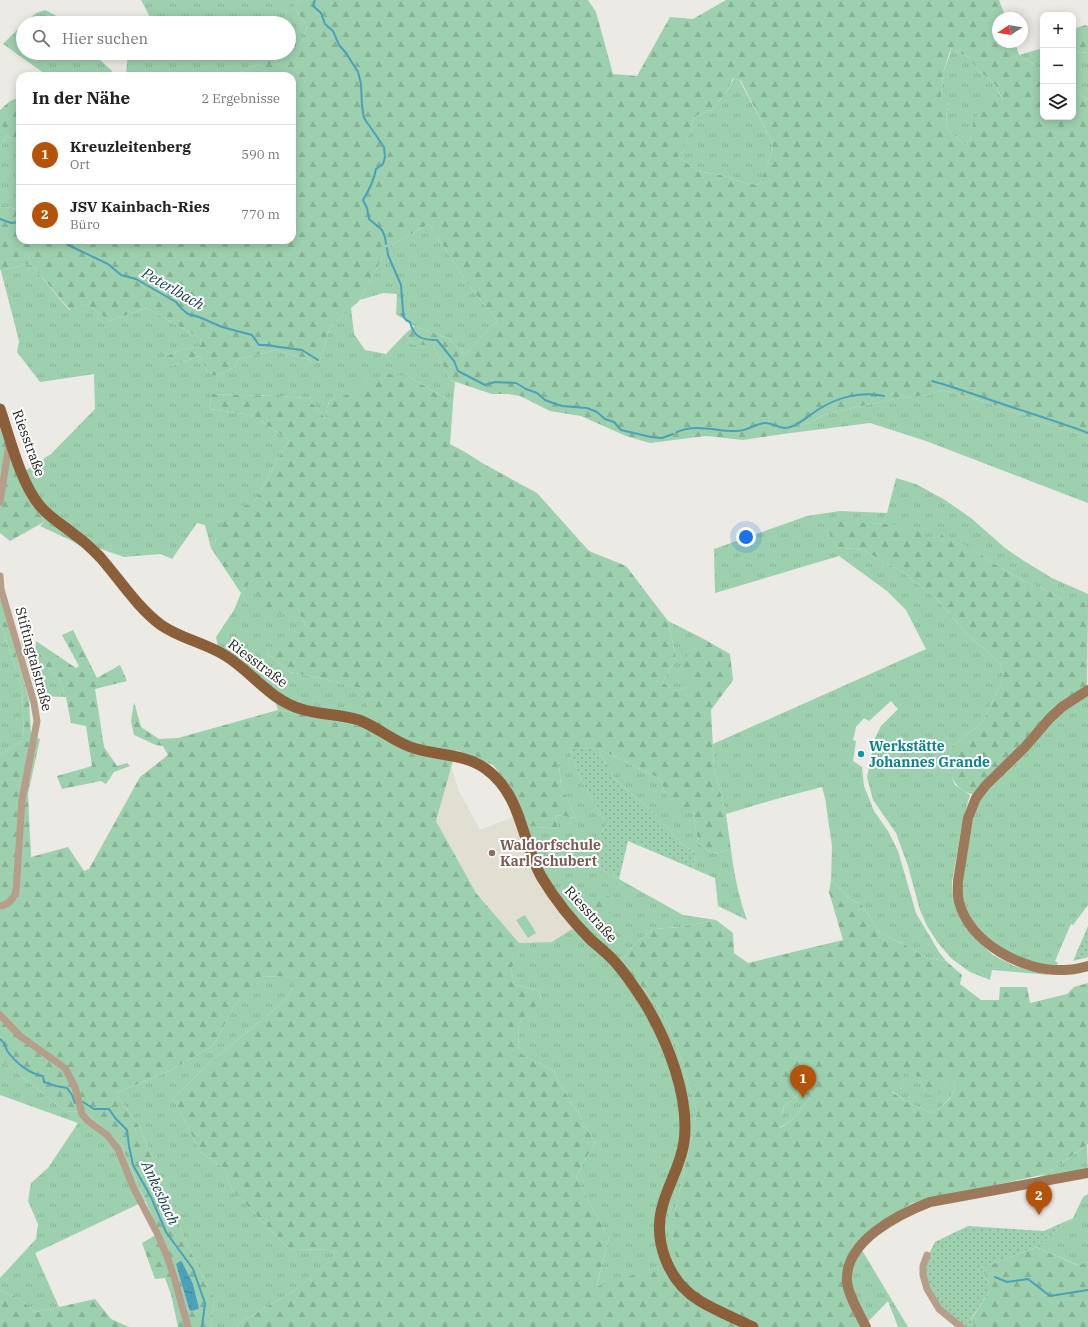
<!DOCTYPE html>
<html lang="de">
<meta charset="utf-8">
<style>
:root{--surface:#fff;--page:#f2f2f2;--text:#222;--muted:#767676;--line:#e0e0e0;--accent:#b45309}
body{margin:0;font-family:"IBM Plex Serif",serif;background:var(--page);color:var(--text)}
.controls{position:absolute;right:12px;top:12px;display:grid;overflow:hidden;border-radius:8px;box-shadow:0 2px 10px #0003}
.controls button{width:36px;height:36px;display:grid;place-items:center;padding:0;border:0;border-bottom:1px solid var(--line);background:var(--surface);color:var(--text);font:20px sans-serif}
.compass{position:absolute;left:992px;top:12px;width:36px;height:36px;border-radius:50%;background:var(--surface);box-shadow:0 2px 10px #0003;rotate:258deg}
.you{position:absolute;left:746px;top:537px;width:14px;height:14px;margin:-10px;border:3px solid #fff;border-radius:50%;background:#1a73e8;box-shadow:0 0 0 6px #1a73e833}
.badge{display:grid;place-items:center;width:26px;height:26px;border-radius:50%;background:var(--accent);color:#fff;font-size:13px;font-weight:700}
.pin{position:absolute;translate:-50% -33px;filter:drop-shadow(0 1px 2px #0008)}
.pin::after{content:'';position:absolute;top:21px;width:14px;height:12px;background:inherit;clip-path:polygon(0 0,100% 0,50% 100%)}
.list{margin:0;padding:0;list-style:none}
h2{display:flex;justify-content:space-between;align-items:center;height:52px;margin:0;padding:0 16px;font-size:17px}
h2 small{font-size:13px;font-weight:400;color:var(--muted)}
.list li{display:grid;grid-template-columns:26px 1fr auto;gap:12px;align-items:center;box-sizing:border-box;height:60px;padding:0 16px;border-top:1px solid var(--line)}
.list b{display:block;font-size:15px;white-space:nowrap}
.list p{margin:0;font-size:13px;white-space:nowrap;color:var(--muted)}
.list em{font-size:13px;font-style:normal;color:var(--muted)}
.icon{flex:none;width:22px;height:22px;fill:none;stroke:currentColor;stroke-width:2;stroke-linecap:round;stroke-linejoin:round}
.map{position:relative;flex:none;width:1088px;height:1327px;overflow:hidden}
.search{position:absolute;background:var(--surface);box-shadow:0 2px 10px #0003;left:16px;top:16px;width:280px;height:44px;display:flex;align-items:center;gap:10px;box-sizing:border-box;padding:0 14px;border-radius:22px;color:var(--muted);font-size:15px}
.panel{position:absolute;background:var(--surface);box-shadow:0 2px 10px #0003;left:16px;top:72px;width:280px;height:172px;border-radius:12px}
.map>svg:first-child{display:block}
</style>
<div class="map">
<svg width="1088" height="1327" viewBox="0 0 1088 1327">
<defs>
<pattern id="grass-tufts" width="24" height="20" patternUnits="userSpaceOnUse"><rect width="24" height="20" fill="#9dd0ae"/><path d="M3 7l-1-3M5 7V3M7 7l1-3M15 17l-1-3M17 17v-4M19 17l1-3" fill="none" stroke="#87b295"/></pattern>
<pattern id="forest-firs" width="22" height="20" patternUnits="userSpaceOnUse"><rect width="22" height="20" fill="#9dd0ae"/><path d="M5 1l3.5 6h-7zM16 11l3.5 6h-7z" fill="#87b295"/></pattern>
<pattern id="garden-dots" width="8" height="8" patternUnits="userSpaceOnUse"><rect width="8" height="8" fill="#9dd0ae"/><path d="M2 2h.1M6 6h.1" fill="none" stroke="#87b295" stroke-width="1.8" stroke-linecap="round"/></pattern>
<pattern id="water-ripples" width="26" height="14" patternUnits="userSpaceOnUse"><rect width="26" height="14" fill="#49a2ba"/><path d="M2 4q2-2 4 0t4 0M15 11q2-2 4 0t4 0" fill="none" stroke="#3d8497"/></pattern>
</defs>
<rect width="100%" height="100%" fill="#ebeae4"/>
<polygon fill="#e1dfd2" points="451,766 458,789 480,830 518,815 571,919 572,929 552,942 519,943 476,893 436,821"/>
<g fill="url(#grass-tufts)">
<polygon points="141,0 300,0 293,6 307,26 301,44 289,50 289,23 147,23 151,19"/>
<polygon points="45,10 55,15 64,23 24,23 36,13"/>
<polygon points="23,24 23,53 92,53 111,70 115,76 48,76 3,44"/>
<polygon points="951,48 968,57 979,71 994,83 1003,101 974,120 973,135 965,145 948,130 946,116 949,103 941,103 943,73 950,54"/>
<polygon points="1043,48 1043,70 1019,55"/>
<polygon points="1073,51 1088,53 1088,100 1073,90"/>
<polygon points="128,53 282,53 231,76 125,76 126,74"/>
<polygon points="734,78 740,81 770,138 773,149 759,185 745,183 721,175 697,171 678,156 683,152 693,121 697,115 712,110 726,93"/>
<polygon points="7,135 20,144 20,210 0,205 0,147"/>
<polygon points="429,224 466,281 497,321 464,355 450,339 414,326 396,314 397,294 383,293 360,300 388,247"/>
<polygon points="30,263 69,310 86,304 110,321 146,308 202,339 200,346 178,351 159,360 172,366 200,356 207,371 214,376 235,367 238,359 277,350 319,363 330,327 351,308 354,334 365,350 386,354 405,334 414,345 433,345 450,380 455,382 453,403 408,376 368,380 352,393 329,401 325,418 308,398 276,396 212,394 209,409 252,415 289,440 252,506 217,538 211,548 205,525 197,523 172,559 161,554 124,557 101,549 86,549 70,540 40,526 44,522 17,476 51,454 95,409 94,374 40,382 17,352 19,341 1,271"/>
<polygon points="943,390 979,400 1088,437 1088,503 926,441 870,423 783,434 829,413 895,399 929,395"/>
<polygon points="896,478 916,484 945,500 971,518 1005,548 1024,561 1052,578 1088,594 1088,609 1085,603 1063,601 1051,592 1024,581 993,563 973,549 934,546 890,524 825,522 836,547 863,550 901,571 937,599 966,633 1000,663 1003,679 983,722 953,746 929,763 949,770 955,785 970,795 963,819 952,882 953,900 960,916 972,935 993,955 1014,966 1049,975 992,970 990,980 970,972 952,959 938,943 927,926 920,910 908,866 896,833 873,800 867,777 875,738 881,726 898,709 891,701 869,721 864,718 856,727 853,740 856,741 853,761 862,767 864,786 874,811 888,831 898,851 916,913 939,952 946,961 923,957 915,950 880,933 861,904 851,900 831,880 832,846 825,798 822,787 776,799 726,814 714,768 713,744 926,649 906,610 887,591 839,556 715,593 714,549 807,516 840,511 887,513"/>
<polygon points="252,580 297,608 305,624 267,653 290,672 324,679 363,689 372,720 360,726 278,710 276,704 258,689 241,672 220,657 216,637 234,610 241,593"/>
<polygon points="668,621 702,638 691,649 692,686 674,691 663,682 676,658"/>
<polygon points="0,626 2,627 22,689 24,740 0,755"/>
<polygon points="23,638 36,647 36,659 58,676 66,697 37,696 21,641"/>
<polygon points="1088,693 1088,905 1073,925 1071,924 1055,961 1058,963 1056,967 1032,962 1005,951 986,936 971,920 961,897 967,841 980,795 1051,719"/>
<path d="M597,748L661,779L665,794L693,811L698,843L712,853L731,850C734,875 739,897 747,920L718,906L715,878L694,869L695,853L681,843L651,811L615,779Z"/>
<polygon points="565,749 569,749 581,780 607,824 594,845 601,869 683,915 716,920 681,927 653,929 633,946 626,954 622,962 663,1014 681,1057 697,1112 675,1212 672,1237 677,1258 663,1265 596,1288 609,1239 576,1177 595,1142 552,1070 519,1053 518,1024 541,998 539,991 514,984 511,969 519,956 519,943 552,942 572,929 610,958 550,891 518,815 528,826 558,829 555,815 576,818 561,786 559,764"/>
<polygon points="289,976 293,986 285,1001 214,1059 173,1098 201,1153 225,1169 232,1190 289,1249 330,1250 339,1253 295,1290 239,1323 237,1327 210,1327 215,1300 183,1237 170,1197 139,1126 116,1093 169,1071 213,1046 234,1007 258,977"/>
<polygon points="0,1059 65,1111 85,1112 121,1144 145,1201 35,1253 59,1307 36,1312 17,1297 0,1291 0,1278 36,1239 38,1224 28,1201 31,1183 48,1168 78,1123 0,1095"/>
<path d="M903,1073H912L920,1079L926,1093L941,1091L947,1079H954C954,1083 955,1089 953,1093C950,1099 937,1112 931,1113L907,1102L892,1091L902,1088Z"/>
<polygon points="799,1094 810,1096 809,1099 793,1119 779,1128 784,1106"/>
<polygon points="1087,1145 1088,1173 1016,1186 1046,1174"/>
<polygon points="1088,1194 1088,1262 1078,1265 1036,1247 1073,1218 1083,1197"/>
<polygon points="853,1247 860,1247 908,1327 898,1327 888,1301 863,1327 845,1265"/>
</g>
<g fill="url(#forest-firs)" fill-rule="evenodd">
<path d="M300,0H588L596,12L613,74L637,76L670,17L693,19L726,0H999L1006,18H998V42H1015L1019,55L1043,70V117H1073V90L1088,100V437L979,400L943,390L929,395L895,399L829,413L783,434L743,440L706,436L650,443L626,436L581,416L550,411L520,396L508,394H492L450,380L433,345H414L405,334L414,326L450,339L464,355L497,321L466,281L429,224L388,247L360,300L330,327L319,363L277,350L238,359L235,367L214,376L207,371L200,356L172,366L158,360L178,351L200,346L202,339L146,308L110,321L86,304L70,310L30,263L1,271L0,269V205L20,210V240H292V76H231L282,53H289V50L301,44L307,26L293,6ZM951,48L968,57L979,71L994,83L1003,100L994,96L987,101L973,120V135L965,145L948,130L946,116L949,103L941,102L943,73ZM733,78L741,81L770,138L773,149L759,185L745,183L721,175L697,171L678,156L683,152L693,121L697,115L712,110L726,93Z"/>
<polygon points="1086,25 1088,26 1088,53 1073,51 1073,29"/>
<polygon points="20,97 20,144 7,135 0,147 0,110 10,101"/>
<path d="M388,374L408,376L453,403L450,444L465,452L484,464L537,493L589,551L626,566L668,621L676,658L663,682L674,691L692,686L681,670L691,648L702,638L730,654L733,680L711,710L714,768L726,814L731,850L712,853L698,843L693,811L678,813L665,794L661,779L597,748L565,750L559,764L561,786L576,818L555,815L558,829L528,826L518,815L511,787L493,765L456,750L436,821L476,893L519,943V956L511,969L514,984L539,991L541,999L518,1024L519,1053L552,1070L595,1142L576,1177L609,1239L596,1287L663,1265L676,1258L672,1237L675,1212L697,1112L681,1057L663,1014L622,962L626,954L633,946L653,929L681,927L716,920L733,933L734,953L748,963L843,940L829,892L831,880L851,900L861,904L880,933L915,950L923,957L946,961L962,975L960,984L981,1000H999L1000,987H1027L1030,1003L1067,994L1074,987L1088,983V1144L1046,1174L912,1203L880,1223L853,1247L845,1265L863,1327H237L239,1323L295,1290L338,1253L330,1250L289,1249L232,1190L225,1169L201,1153L173,1098L214,1059L285,1001L293,986L288,976L259,977L234,1007L213,1046L169,1071L116,1093L139,1126L170,1197L183,1237L215,1300L210,1327H178L171,1294L165,1278L155,1279L142,1243L159,1233L121,1144L85,1112L65,1111L0,1059V755L24,740L22,689L2,627L0,626V597L29,700L31,735L40,739L28,794L31,857L68,847L84,871L89,869L140,777L168,755L163,746L156,745L134,735L131,721L134,702L141,727L159,739L178,738L278,710L360,726L372,720L362,689L324,679L290,672L266,652L305,624L297,608L268,616L252,580L241,593L211,548L217,538L230,504L252,506L289,440L252,415L209,409L212,394L276,396L308,398L325,418L329,401L351,393L368,380ZM904,1073H912L920,1079L926,1093L935,1097L941,1091L947,1079H954C954,1083 955,1089 953,1093C951,1099 937,1112 931,1113L907,1102L892,1092L902,1088ZM799,1094L810,1096L809,1099L793,1119L780,1128V1122L785,1120L782,1112L784,1106ZM176,1264L193,1284L199,1308L189,1309Z"/>
<polygon points="0,428 17,476 44,522 10,541 0,533"/>
<path d="M824,521L890,524L918,529L934,546L942,534L973,549L993,563L1024,581L1051,592L1063,601L1074,597L1085,603L1088,609L1087,685L1064,708L980,795C962,794 955,786 949,770L929,763L953,746L983,722L1003,679L1000,663L966,633L937,599L901,571L863,550L836,547Z"/>
<polygon points="73,630 97,678 120,665 127,681 95,689 104,747 117,766 127,763 130,766 114,772 106,784 101,781 62,789 57,776 92,766 86,726 71,723 66,697 58,676 36,659 36,641 76,668 79,666 62,635"/>
<polygon points="605,893 618,906 603,918 589,904"/>
<polygon points="1036,1247 1077,1265 1088,1262 1088,1327 975,1327 971,1320 991,1289 982,1268"/>
<polygon points="0,1291 17,1297 36,1312 95,1299 111,1319 129,1327 0,1327"/>
</g>
<g fill="url(#garden-dots)">
<polygon points="597,748 615,779 651,811 681,843 695,853 694,869 628,841 619,879 601,869 594,845 607,824 581,780 569,749"/>
<polygon points="1088,926 1088,957 1073,961"/>
<polygon points="1073,1218 1036,1247 982,1268 991,1289 971,1319 975,1327 961,1327 931,1297 923,1266 935,1242 968,1226 1044,1231"/>
</g>
<polygon fill="#9dd0ae" points="525,915 536,933 528,938 516,920"/>
<polygon fill="url(#water-ripples)" points="180,1261 182,1262 193,1284 199,1308 198,1309 191,1311 189,1309 176,1264"/>
<g fill="none" stroke-linecap="round" stroke-linejoin="round">
<g stroke="#49a2ba" stroke-width="2">
<path d="M315,0L313,6L321,13L325,24L333,31L339,45L346,53L358,72L361,84L362,106L364,118L384,147L385,157L383,164L376,169C374,181 369,190 363,200L367,208L369,219L382,230L385,237L386,244"/>
<polyline points="0,219 11,223 20,222"/>
<polyline points="63,240 68,245 108,264 121,275 136,279 176,302 181,308 188,314 199,317 222,327 252,335 259,345 268,345 279,347 302,350 318,360"/>
<polyline points="387,248 388,255 401,285 403,311 404,315"/>
<path d="M402,314L406,320L410,322C414,338 422,340 437,340L454,361L458,371L485,385L495,382L516,383L526,389L537,393L545,400L553,403L562,406L587,408L597,412L605,419L614,422L621,430L651,437L662,438L673,434"/>
<path d="M932,381C964,390 995,402 1027,412C1047,419 1068,425 1088,433"/>
<path d="M677,432C698,423 716,432 737,431C748,431 755,424 764,423C771,422 778,428 785,428C797,427 809,415 819,409C838,397 862,391 884,396"/>
<path d="M0,1039C8,1046 4,1047 8,1052C16,1063 30,1074 43,1076L44,1082L56,1086L67,1088L72,1095L75,1103L83,1102L94,1109H109L116,1119L127,1130L129,1146L133,1165L151,1197L166,1232L193,1269L205,1303L202,1327"/>
<polyline points="995,1277 1007,1282 1028,1279 1050,1296 1088,1290"/>
</g>
<g stroke="#b79e8a" stroke-width="7">
<polyline points="0,502 9,445"/>
<path d="M0,576L1,589L34,703L37,721L22,800L16,892C13,899 9,905 0,906"/>
<polyline points="0,1015 20,1036 65,1068 75,1087 82,1114 88,1121 107,1135 118,1149 133,1187 158,1235 167,1256 174,1277 188,1327"/>
<polyline points="927,1255 923,1266 923,1275 927,1289 939,1309 961,1327"/>
</g>
<g stroke="#9d795b" stroke-width="10">
<path d="M1088,690L1062,707L1050,718L1025,747L986,785L976,798L968,818L958,881C958,888 957,895 959,902C970,943 1023,972 1064,970C1072,970 1080,968 1088,966"/>
<path d="M866,1327C859,1313 849,1297 847,1282C844,1241 899,1214 930,1202L1088,1173"/>
</g>
<path stroke="#8a5f39" stroke-width="11" d="M0,409C10,438 20,482 40,506C50,518 63,525 75,535C84,541 92,549 100,557C120,580 137,607 161,625C181,639 206,643 226,656C253,673 269,699 301,709C320,715 340,714 359,720C380,728 396,744 417,749C441,756 465,754 486,769C523,796 521,842 542,878C556,901 572,921 591,940C599,947 608,954 615,962C627,975 637,991 646,1005C668,1042 690,1098 684,1142C681,1164 669,1183 663,1204C652,1240 668,1282 700,1301C717,1311 736,1319 753,1327"/>
</g>
<circle fill="#0f9aa8" stroke="#fff" stroke-width="1.5" cx="861" cy="754" r="4"/>
<circle fill="#8d6e63" stroke="#fff" stroke-width="1.5" cx="492" cy="853" r="4"/>
<g text-anchor="middle" stroke-width="4" stroke-linejoin="round" paint-order="stroke">
<g font-size="14" fill="#252523" stroke="#fff">
<text transform="translate(29 443) rotate(70)" y="5">Riesstraße</text>
<text transform="translate(34 659) rotate(75)" y="5">Stiftingtalstraße</text>
<text transform="translate(258 663) rotate(37)" y="5">Riesstraße</text>
<text transform="translate(591 914) rotate(48)" y="5">Riesstraße</text>
</g>
<g font-size="14" font-weight="bold" fill="#0d838f" stroke="#fff" text-anchor="start">
<text x="869" y="751">Werkstätte<tspan x="869" dy="16">Johannes Grande</tspan></text>
</g>
<g font-size="14" font-weight="bold" fill="#785e54" stroke="#fff" text-anchor="start">
<text x="500" y="850">Waldorfschule<tspan x="500" dy="16">Karl Schubert</tspan></text>
</g>
<g font-size="15" font-style="italic" fill="#1b434e" stroke="#fff">
<text transform="translate(173 289) rotate(30)" y="5">Peterlbach</text>
<text transform="translate(160 1193) rotate(65)" y="5">Ankesbach</text>
</g>
</g>
</svg>
<div class="controls">
<button>+</button>
<button>−</button>
<button><svg class="icon" aria-label="layers" viewBox="0 0 24 24"><path d="M12 4l9 5-9 5-9-5zM3 14l9 5 9-5"/></svg></button>
</div>
<svg class="compass" viewBox="-18 -18 36 36"><path d="M0-13l5 13h-10z" fill="#e53935"/><path d="M0 13l5-13h-10z" fill="#767676"/></svg>
<div class="you"></div>
<div class="pin badge" style="left:803px;top:1098px">1</div>
<div class="pin badge" style="left:1039px;top:1215px">2</div>
<div class="search"><svg class="icon" aria-label="search" viewBox="0 0 24 24"><circle cx="10" cy="10" r="6"/><path d="M15 15l6 6"/></svg>Hier suchen</div>
<section class="panel">
<h2>In der Nähe<small>2 Ergebnisse</small></h2>
<ul class="list">
<li><span class="badge">1</span><div><b>Kreuzleitenberg</b><p>Ort</p></div><em>590 m</em></li>
<li><span class="badge">2</span><div><b>JSV Kainbach-Ries</b><p>Büro</p></div><em>770 m</em></li>
</ul>
</section>
</div>
